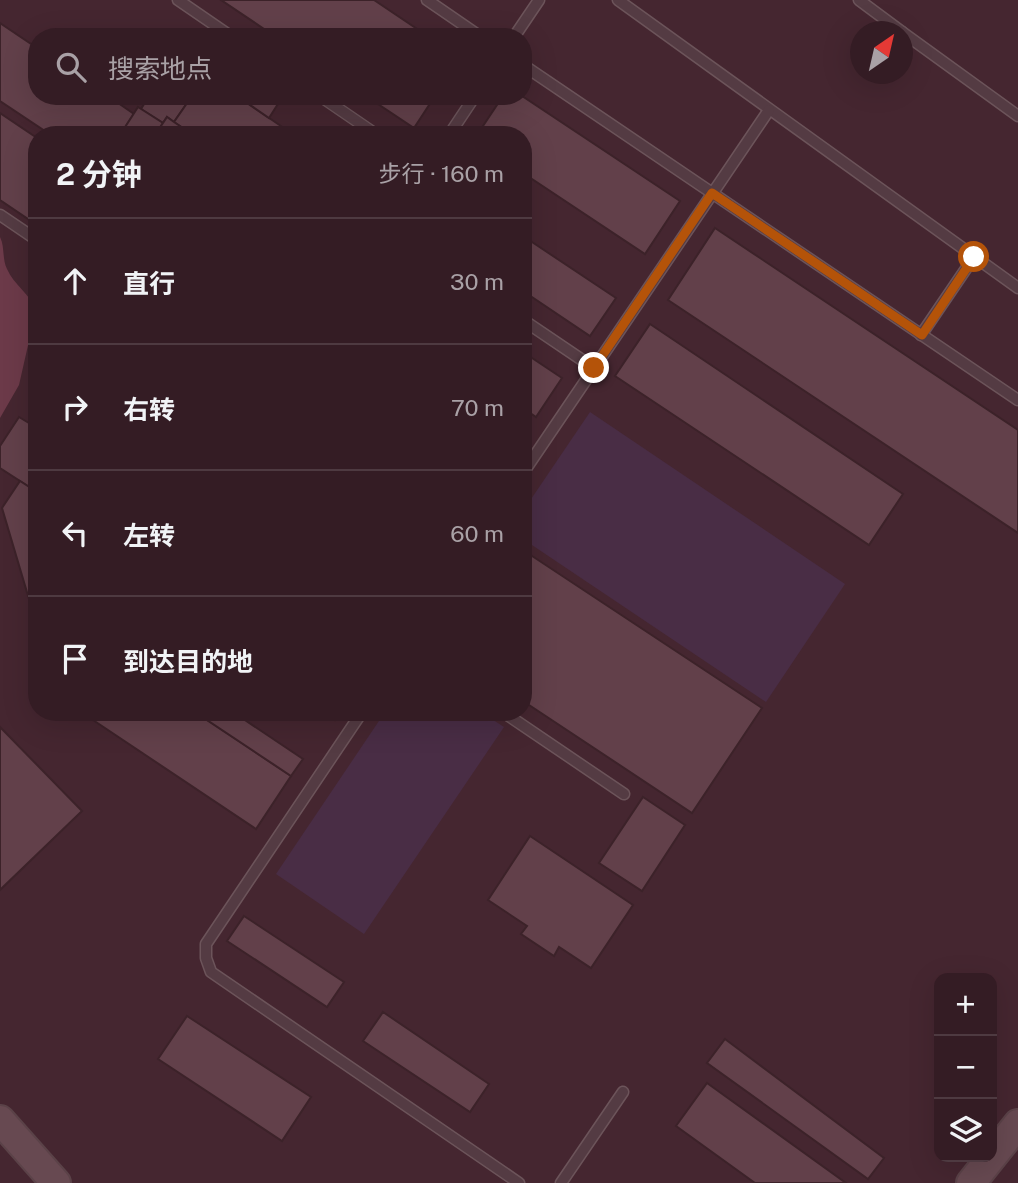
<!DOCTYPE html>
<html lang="zh">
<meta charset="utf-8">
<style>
:root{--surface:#341c24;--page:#3f2931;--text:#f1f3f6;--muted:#a9a1a6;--line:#4e3a41}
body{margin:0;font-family:"Public Sans","Noto Sans SC",sans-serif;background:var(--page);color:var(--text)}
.controls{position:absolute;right:21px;bottom:21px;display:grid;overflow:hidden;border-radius:14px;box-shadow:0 7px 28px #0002}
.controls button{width:63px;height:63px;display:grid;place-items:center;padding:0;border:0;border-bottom:2px solid var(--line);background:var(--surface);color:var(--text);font:35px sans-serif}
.compass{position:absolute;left:850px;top:21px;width:63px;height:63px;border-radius:50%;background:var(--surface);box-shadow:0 7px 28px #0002;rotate:34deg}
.stop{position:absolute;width:21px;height:21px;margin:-16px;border:5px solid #b45309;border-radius:50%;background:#fff}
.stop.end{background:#b45309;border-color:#fff;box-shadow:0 2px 7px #0008}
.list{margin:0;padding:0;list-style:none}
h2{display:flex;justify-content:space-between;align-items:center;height:91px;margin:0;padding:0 28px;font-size:30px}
h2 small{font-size:23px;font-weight:400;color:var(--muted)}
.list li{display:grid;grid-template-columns:46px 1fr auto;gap:21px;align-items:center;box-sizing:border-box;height:126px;padding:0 28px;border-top:2px solid var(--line)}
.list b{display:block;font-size:26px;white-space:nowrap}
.list em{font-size:23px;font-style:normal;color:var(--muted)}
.icon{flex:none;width:38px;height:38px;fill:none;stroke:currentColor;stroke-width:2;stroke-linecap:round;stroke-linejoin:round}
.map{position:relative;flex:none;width:1018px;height:1183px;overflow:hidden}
.search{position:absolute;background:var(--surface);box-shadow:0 7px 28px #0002;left:28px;top:28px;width:504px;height:77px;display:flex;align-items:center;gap:18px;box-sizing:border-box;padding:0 24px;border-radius:28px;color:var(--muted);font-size:26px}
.panel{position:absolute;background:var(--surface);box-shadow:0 7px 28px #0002;left:28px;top:126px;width:504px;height:595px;border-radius:28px}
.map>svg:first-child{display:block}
</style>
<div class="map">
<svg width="1018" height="1183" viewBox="0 0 1018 1183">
<rect width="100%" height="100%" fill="#452630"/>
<g fill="#492d45">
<polygon points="590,412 845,584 766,702 523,539 523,511"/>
<polygon points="385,712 481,712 504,727 364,934 276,874"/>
</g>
<path fill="#6c3a49" d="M0,237C5,247 2,259 7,269C14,285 30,294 36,310L19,385L0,418Z"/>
<g fill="#62404a" stroke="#3c2229" stroke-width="2">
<polygon points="221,0 374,0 429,37 276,37"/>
<polygon points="0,23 37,48 37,96 108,96 134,114 120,135 51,135 0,101"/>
<polygon points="149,96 192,96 174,122 167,117 163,123 141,109"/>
<polygon points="192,96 237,96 294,135 193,135 174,122"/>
<polygon points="237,96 283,96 269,118"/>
<polygon points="366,96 435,96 414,128"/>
<polygon points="503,96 522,96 680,201 645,254 523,173 523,135 477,135"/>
<polygon points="138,107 163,123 155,135 120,135"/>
<polygon points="0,113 37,138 37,225 0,200"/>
<polygon points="167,117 174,122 193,135 155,135"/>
<polygon points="715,228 1018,430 1018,533 668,300"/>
<polygon points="523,236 616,298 590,336 523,291"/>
<polygon points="650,324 903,494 869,545 615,376"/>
<polygon points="523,352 562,378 536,417 523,408"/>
<polygon points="19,417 37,428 37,492 0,468 0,446"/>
<polygon points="20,481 37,492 37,626 2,508"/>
<polygon points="523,550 762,708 692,813 523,701"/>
<polygon points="85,712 195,712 291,776 256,829 84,714"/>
<polygon points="195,712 233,712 303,759 291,776"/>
<polygon points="323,712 340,712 335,720"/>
<polygon points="0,727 82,811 0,890"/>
<polygon points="643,797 685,825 642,891 599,863"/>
<polygon points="530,836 633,905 591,968 559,947 554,956 521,934 527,926 488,900"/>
<polygon points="244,916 344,982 327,1007 227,941"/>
<polygon points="383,1012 489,1084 470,1112 363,1041"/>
<polygon points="187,1016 311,1097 282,1141 158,1059"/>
<polygon points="725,1039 884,1158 868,1179 707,1063"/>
<polygon points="707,1083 846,1183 755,1183 676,1126"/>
</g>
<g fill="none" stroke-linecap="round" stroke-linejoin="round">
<defs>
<g id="lane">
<polyline points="178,0 232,37"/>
<polyline points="427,0 481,37"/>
<polyline points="618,0 1018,288"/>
<polyline points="859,0 902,32"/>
<polyline points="902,32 1018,116"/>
<polyline points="514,37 539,0"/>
<polyline points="523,65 1018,400"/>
<polyline points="320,96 377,135"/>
<polyline points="449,135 475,96"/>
<polyline points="0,215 37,240"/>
<polyline points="523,320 594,368"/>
<polyline points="921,335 974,257"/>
<polyline points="523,473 769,110"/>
<polyline points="362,712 206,944 206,958 211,972 519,1183"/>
<polyline points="503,712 624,794"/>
<polyline points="561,1183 623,1092"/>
</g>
<g id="secondary">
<polyline points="0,1120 56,1183"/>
<polyline points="971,1183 1018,1124"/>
</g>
</defs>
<use href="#lane" stroke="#6c545a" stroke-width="13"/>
<use href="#secondary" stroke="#5b4248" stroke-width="32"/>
<use href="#lane" stroke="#543b43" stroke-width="10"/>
<use href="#secondary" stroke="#674951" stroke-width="28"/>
</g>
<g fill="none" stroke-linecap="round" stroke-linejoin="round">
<polyline stroke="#b45309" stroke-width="9" points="594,368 712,193 922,335 974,257"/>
</g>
</svg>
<div class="controls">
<button>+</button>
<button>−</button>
<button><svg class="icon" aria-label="layers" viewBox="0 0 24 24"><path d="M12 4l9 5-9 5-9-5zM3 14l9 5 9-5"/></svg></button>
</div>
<svg class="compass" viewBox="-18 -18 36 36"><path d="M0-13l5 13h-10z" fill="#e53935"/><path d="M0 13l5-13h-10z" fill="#a9a1a6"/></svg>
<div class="stop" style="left:974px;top:257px"></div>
<div class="stop end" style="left:594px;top:368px"></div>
<div class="search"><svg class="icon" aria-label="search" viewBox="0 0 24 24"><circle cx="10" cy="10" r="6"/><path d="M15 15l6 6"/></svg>搜索地点</div>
<section class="panel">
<h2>2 分钟<small>步行 · 160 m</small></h2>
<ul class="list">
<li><svg class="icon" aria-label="ahead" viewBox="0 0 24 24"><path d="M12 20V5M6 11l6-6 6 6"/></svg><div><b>直行</b></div><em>30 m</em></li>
<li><svg class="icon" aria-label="right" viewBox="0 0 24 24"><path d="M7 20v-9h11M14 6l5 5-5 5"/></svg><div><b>右转</b></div><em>70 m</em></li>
<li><svg class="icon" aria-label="left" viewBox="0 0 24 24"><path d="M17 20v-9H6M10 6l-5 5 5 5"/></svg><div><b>左转</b></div><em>60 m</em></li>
<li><svg class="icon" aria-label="arrive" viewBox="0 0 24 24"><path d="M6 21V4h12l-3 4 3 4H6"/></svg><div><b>到达目的地</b></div></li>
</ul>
</section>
</div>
